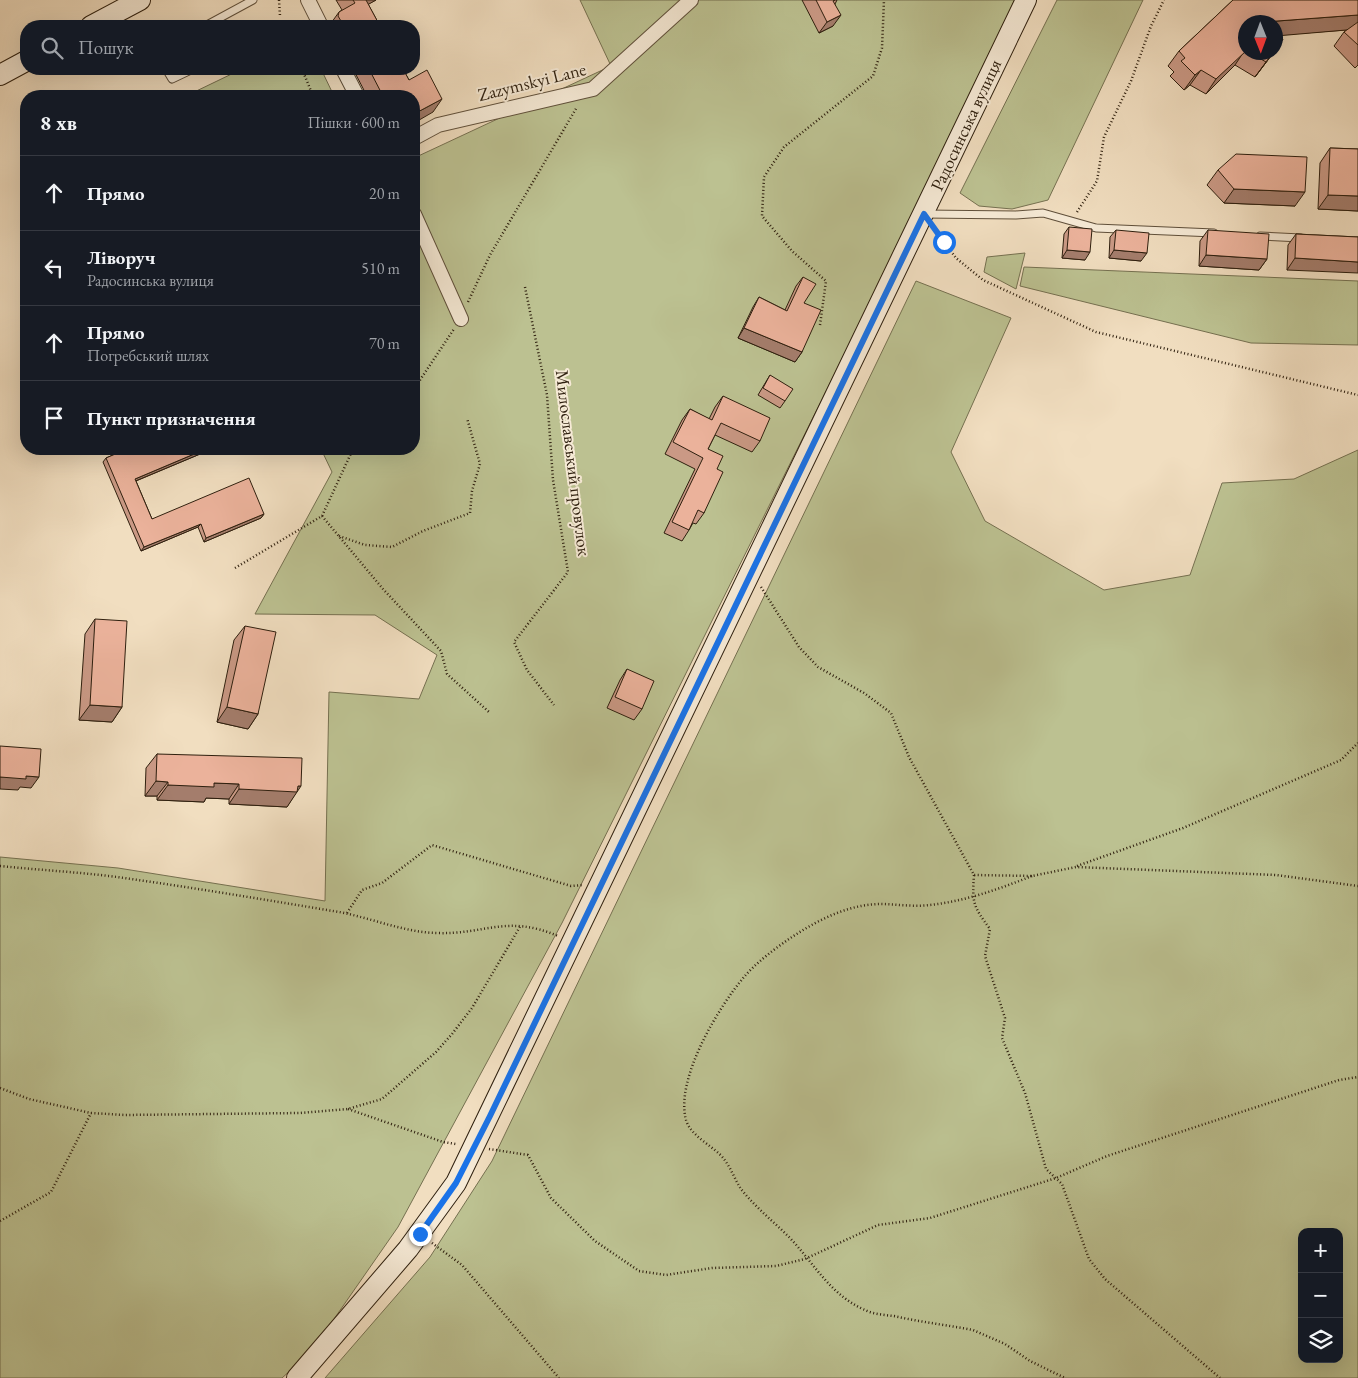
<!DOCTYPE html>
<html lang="uk">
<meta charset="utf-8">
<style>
:root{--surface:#171b24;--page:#242831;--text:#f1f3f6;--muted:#9ea1a6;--line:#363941}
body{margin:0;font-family:"EB Garamond",serif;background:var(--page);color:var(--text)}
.controls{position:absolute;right:15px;bottom:15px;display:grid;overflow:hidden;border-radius:10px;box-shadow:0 5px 20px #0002}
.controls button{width:45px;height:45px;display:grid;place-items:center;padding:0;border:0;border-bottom:1px solid var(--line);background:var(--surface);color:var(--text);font:25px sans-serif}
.compass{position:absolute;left:1238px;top:15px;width:45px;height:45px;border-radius:50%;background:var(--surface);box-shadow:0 5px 20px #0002;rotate:179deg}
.stop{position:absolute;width:15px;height:15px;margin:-11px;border:4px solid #1a73e8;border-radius:50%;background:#fff}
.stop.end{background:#1a73e8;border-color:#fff;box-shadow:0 1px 5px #0008}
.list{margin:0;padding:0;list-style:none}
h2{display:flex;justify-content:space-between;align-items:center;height:65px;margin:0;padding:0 20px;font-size:21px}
h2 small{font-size:16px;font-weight:400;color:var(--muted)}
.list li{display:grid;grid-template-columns:32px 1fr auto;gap:15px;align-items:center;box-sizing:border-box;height:75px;padding:0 20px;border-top:1px solid var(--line)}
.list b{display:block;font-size:19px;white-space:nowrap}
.list p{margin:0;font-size:16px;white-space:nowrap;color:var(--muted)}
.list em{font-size:16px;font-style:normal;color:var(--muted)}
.icon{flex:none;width:28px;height:28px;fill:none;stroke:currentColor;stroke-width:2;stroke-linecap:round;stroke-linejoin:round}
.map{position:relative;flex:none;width:1358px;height:1378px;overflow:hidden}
.search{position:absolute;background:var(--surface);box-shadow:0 5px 20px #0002;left:20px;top:20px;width:400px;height:55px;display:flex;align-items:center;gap:12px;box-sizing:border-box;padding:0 18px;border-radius:20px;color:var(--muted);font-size:19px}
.panel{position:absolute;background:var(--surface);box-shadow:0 5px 20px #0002;left:20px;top:90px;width:400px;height:365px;border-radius:20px}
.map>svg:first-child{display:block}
</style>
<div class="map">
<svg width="1358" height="1378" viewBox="0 0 1358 1378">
<rect width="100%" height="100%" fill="#f1dec0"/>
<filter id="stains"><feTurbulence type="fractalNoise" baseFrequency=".004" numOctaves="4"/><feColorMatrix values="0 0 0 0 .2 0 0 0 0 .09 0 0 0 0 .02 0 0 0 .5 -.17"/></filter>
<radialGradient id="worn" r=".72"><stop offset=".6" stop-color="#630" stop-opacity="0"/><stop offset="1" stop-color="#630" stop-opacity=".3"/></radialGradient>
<g fill="#bcc191" stroke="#757050" fill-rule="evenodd">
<polygon points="580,0 1015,0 840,363 562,923 398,1227 311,1352 282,1378 0,1378 0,857 118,868 325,901 329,692 419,699 437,655 375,615 255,614 332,472 321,449 414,449 414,158 611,66"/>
<polygon points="1057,0 1143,0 1048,200 1012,209 979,206 960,193"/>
<polygon points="242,69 321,69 334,96 186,96"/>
<polygon points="1025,253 1016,289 984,272 987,257"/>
<polygon points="1024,267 1358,281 1358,345 1251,343 1020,286"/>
<path d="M916,281L1011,318L951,452L985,521L1104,590L1190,575L1222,483L1294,479L1358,450V1378H325L430,1257L492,1161ZM1302,1232H1339V1359H1302Z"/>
</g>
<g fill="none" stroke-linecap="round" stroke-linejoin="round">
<defs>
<g id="service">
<polyline points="205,26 253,0"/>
<polyline points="280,26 281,26"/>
<polyline points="166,69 172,79 193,69"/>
<polyline points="924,214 1016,215 1043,213 1096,228 1214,233"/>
<polyline points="1260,236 1301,238"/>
</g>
<g id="minor">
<polyline points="308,0 321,26"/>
<polyline points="343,69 357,96"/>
<polyline points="414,138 438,125 593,89 691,0"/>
<polyline points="414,214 461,319"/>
</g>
<g id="secondary">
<polyline points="91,26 140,0"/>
<polyline points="0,75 26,61"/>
<polyline points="297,1378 408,1249 456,1183 1026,0"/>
</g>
</defs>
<use href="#service" stroke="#5f4f3a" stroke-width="9"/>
<use href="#minor" stroke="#5f4f3a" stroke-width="16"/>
<use href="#secondary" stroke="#2e1f0e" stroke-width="22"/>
<g stroke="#2e1f0e" stroke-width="2.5" stroke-dasharray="1 2.5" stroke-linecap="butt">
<polyline points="279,0 280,16"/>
<polyline points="302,69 313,96"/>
<polyline points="1077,212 1097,181 1104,137 1131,81 1151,26 1164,0"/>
<polyline points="934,228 956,258 983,280 1096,332 1358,395"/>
<polyline points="525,287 547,395 553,480 568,572 514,642 527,670 554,705"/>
<polyline points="468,302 490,255 577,107"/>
<polyline points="820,325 826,281 792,251 762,216 764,177 784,147 873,76 882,48 884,0"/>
<polyline points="414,389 454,329"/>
<polyline points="322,516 383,589 441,651 447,674 489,712"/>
<polyline points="339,536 365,545 392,547 423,531 470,513 472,491 480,464 467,418"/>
<polyline points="235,568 322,516 353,449"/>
<polyline points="761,587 799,647 818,667 864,693 891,713 909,757 974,875 1032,876 1076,867 1276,875 1358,886"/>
<path d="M0,866C39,870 78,872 117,877C189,887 261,899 333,911C367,916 401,932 436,933C485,935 506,914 558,936"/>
<polyline points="1077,866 1183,828 1341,760 1358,743"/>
<path d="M974,875C972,903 973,906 990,929L985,956L1005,1018L1002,1038L1025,1093L1046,1169L1062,1184L1089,1259L1105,1279L1220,1378"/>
<path d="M1032,876C999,889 966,901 930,905C913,907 896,904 879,904C846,905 816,921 789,939C773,950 756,963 744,977C718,1008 675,1079 686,1120C691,1137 714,1146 724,1159C731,1168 735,1180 741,1189C755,1207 773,1221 789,1237C814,1263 830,1295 865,1310C873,1314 884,1315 894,1316C920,1322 947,1325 973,1330L1005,1344L1030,1361L1065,1378"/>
<polyline points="347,913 362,890 382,883 432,845 571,886 583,885"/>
<polyline points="0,1088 29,1099 91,1113 125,1115 300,1113 348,1109 382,1099 436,1052 452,1034 472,1008 521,925"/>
<polyline points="348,1109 443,1142 456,1144"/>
<polyline points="489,1149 528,1155 551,1198 595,1241 639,1271 666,1275 712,1268 776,1266 805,1259 878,1225 930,1218 1056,1178 1107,1156 1339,1080 1358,1077"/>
<polyline points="0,1221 51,1192 91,1113"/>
<polyline points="432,1243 462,1265 559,1378"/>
</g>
<use href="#service" stroke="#f6ead6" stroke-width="7"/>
<use href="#minor" stroke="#f6ead6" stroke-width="14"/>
<use href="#secondary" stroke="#f6ead6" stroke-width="20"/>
</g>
<g fill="#ca9985" stroke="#2e1f0e">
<polygon points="336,0 376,0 368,4 380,26 329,26 339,12 342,10"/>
<polygon points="802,0 837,0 835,4 833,26 819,33"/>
<polygon points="1233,0 1358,0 1358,65 1355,68 1334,46 1344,32 1346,30 1277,35 1283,39 1276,50 1276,22 1246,22 1246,52 1274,52 1255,77 1235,65 1206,94 1190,85 1184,90 1170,76 1174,72 1168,66 1179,51"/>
<polygon points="353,69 403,69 409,80 433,112 414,96 367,96"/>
<polygon points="1330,148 1358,149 1358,211 1318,209 1320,163"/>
<polygon points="1218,170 1295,206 1224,203 1207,185"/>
<polygon points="1069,227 1085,260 1062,258 1064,234"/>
<polygon points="1116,230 1141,261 1109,258 1110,237"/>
<polygon points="1208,230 1267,259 1259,270 1199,266 1200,241"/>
<polygon points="1296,234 1358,237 1287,270 1288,245"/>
<polygon points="25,272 26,272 26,284 22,276"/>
<polygon points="803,277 804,303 802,352 795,362 738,338 753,307 759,297 785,310 796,286"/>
<polygon points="770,375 785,401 780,408 758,395"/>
<polygon points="723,396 760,441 752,452 715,435 708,449 717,469 704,513 696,524 693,523 689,530 682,541 664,533 695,469 665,454 682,420 690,409 709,419 715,407"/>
<polygon points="127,449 212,449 136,481 152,519 264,514 261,518 204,542 198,527 141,551 103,462 106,458"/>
<polygon points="95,619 122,707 112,722 79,720 85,634"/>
<polygon points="245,626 258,714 248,729 217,722 234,640"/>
<polygon points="627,669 642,709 634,720 607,708 620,680"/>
<polygon points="157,754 297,791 287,807 229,804 229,799 206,798 204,802 157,800 157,796 145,796 146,768"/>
</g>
<g fill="#a47d6c" stroke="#2e1f0e">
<polygon points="363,0 376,0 355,12"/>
<polygon points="841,15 833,26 819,33 827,22"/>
<polygon points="1358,15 1358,29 1276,36 1276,22 1264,22"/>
<polygon points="1245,50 1235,65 1206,94 1216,79"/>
<polygon points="1273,52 1274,52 1255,77 1266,62"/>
<polygon points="1201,70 1190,85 1184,90 1195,75"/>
<polygon points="442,99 433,112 414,123 414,114"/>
<polygon points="1234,189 1305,192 1295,206 1224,203"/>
<polygon points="1328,195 1358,196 1358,211 1318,209"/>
<polygon points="1067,250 1090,252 1085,260 1062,258"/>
<polygon points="1114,250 1147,253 1141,261 1109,258"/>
<polygon points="1206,255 1267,259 1259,270 1199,266"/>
<polygon points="1295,258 1358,262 1358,273 1287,270"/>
<polygon points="744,328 802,352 795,362 738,338"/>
<polygon points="206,449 212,449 133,482 135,479"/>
<polygon points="264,514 261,518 204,542 206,538"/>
<polygon points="201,524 198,527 141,551 144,547"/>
<polygon points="90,705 122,707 112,722 79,720"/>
<polygon points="227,707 258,714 248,729 217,722"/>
<polygon points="26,776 39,777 31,788 20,787 18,790 0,789 0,777"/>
<polygon points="156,781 168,782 157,796 145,796"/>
<polygon points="214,783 239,784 229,799 206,798 204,802 157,800 168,785"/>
<polygon points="298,786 301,786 287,807 229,804 239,789"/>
</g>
<g fill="#ebb29b" stroke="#2e1f0e">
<polygon points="353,0 366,0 380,26 344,26 338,16 339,12 355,3"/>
<polygon points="816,0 835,0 833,1 841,15 827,22"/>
<polygon points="1233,0 1358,0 1358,15 1264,22 1246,22 1246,51 1216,79 1201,70 1195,75 1181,61 1185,58 1179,51"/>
<polygon points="1358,22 1358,45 1344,32"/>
<polygon points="1276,34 1283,39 1276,49"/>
<polygon points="1249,52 1273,52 1266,62"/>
<polygon points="369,69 403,69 409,80 427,70 442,99 414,114 414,96 383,96"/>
<polygon points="1330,148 1358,149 1358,196 1328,195"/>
<polygon points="1236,154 1307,157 1305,192 1234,189 1218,170"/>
<polygon points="1069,227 1092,229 1090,252 1067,250"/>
<polygon points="1116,230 1149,233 1147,253 1114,250"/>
<polygon points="1208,230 1269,234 1267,259 1206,255"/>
<polygon points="1296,234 1358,237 1358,262 1295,258"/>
<polygon points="803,277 816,284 804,303 821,310 802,352 744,328 759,297 787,311"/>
<polygon points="770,375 793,389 785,401 763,388"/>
<polygon points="723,396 770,418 760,441 721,423 708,449 723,456 717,469 723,472 704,513 698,510 689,530 672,522 703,458 673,442 690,409 712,420"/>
<polygon points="127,449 206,449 135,479 152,519 249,478 264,514 206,538 201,524 144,547 106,458"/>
<polygon points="95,619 127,621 122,707 90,705"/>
<polygon points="245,626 276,632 258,714 227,707"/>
<polygon points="627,669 654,681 642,709 615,697"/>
<polygon points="0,746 41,749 39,777 26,776 26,779 0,777"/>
<polygon points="157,754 302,758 301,786 298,786 297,792 239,789 239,784 214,783 214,787 168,785 168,782 156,781"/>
</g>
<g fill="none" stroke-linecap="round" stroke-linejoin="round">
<polyline stroke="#1a73e8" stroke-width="6" points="420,1234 456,1183 490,1116 924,214 944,242"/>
</g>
<g text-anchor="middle" stroke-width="4" stroke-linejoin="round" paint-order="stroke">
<g font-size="18" fill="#2e1f0e" stroke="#f6ead6">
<text transform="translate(532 82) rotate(-14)" y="6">Zazymskyi Lane</text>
<text transform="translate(966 125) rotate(-65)" y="6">Радосинська вулиця</text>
<text transform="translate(573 463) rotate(83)" y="6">Милославський провулок</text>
</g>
</g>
<rect width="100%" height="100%" filter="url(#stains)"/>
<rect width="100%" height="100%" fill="url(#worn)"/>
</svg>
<div class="controls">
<button>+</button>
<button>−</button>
<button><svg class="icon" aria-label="layers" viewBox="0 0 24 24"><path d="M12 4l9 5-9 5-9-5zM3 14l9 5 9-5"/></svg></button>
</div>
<svg class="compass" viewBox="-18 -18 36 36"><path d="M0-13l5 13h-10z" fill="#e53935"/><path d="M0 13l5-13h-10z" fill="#9ea1a6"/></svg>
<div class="stop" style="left:944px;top:242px"></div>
<div class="stop end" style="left:420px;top:1234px"></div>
<div class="search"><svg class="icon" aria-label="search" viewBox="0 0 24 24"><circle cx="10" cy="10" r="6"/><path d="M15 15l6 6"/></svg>Пошук</div>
<section class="panel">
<h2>8 хв<small>Пішки · 600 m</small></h2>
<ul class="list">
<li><svg class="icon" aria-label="ahead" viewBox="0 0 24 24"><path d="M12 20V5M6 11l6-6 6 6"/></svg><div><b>Прямо</b></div><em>20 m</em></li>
<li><svg class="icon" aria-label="left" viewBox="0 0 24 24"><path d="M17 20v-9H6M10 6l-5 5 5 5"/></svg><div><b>Ліворуч</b><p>Радосинська вулиця</p></div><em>510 m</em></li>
<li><svg class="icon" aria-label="ahead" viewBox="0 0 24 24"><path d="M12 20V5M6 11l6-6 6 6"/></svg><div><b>Прямо</b><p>Погребський шлях</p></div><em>70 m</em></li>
<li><svg class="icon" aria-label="arrive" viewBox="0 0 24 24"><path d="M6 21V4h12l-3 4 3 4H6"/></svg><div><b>Пункт призначення</b></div></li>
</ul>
</section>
</div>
